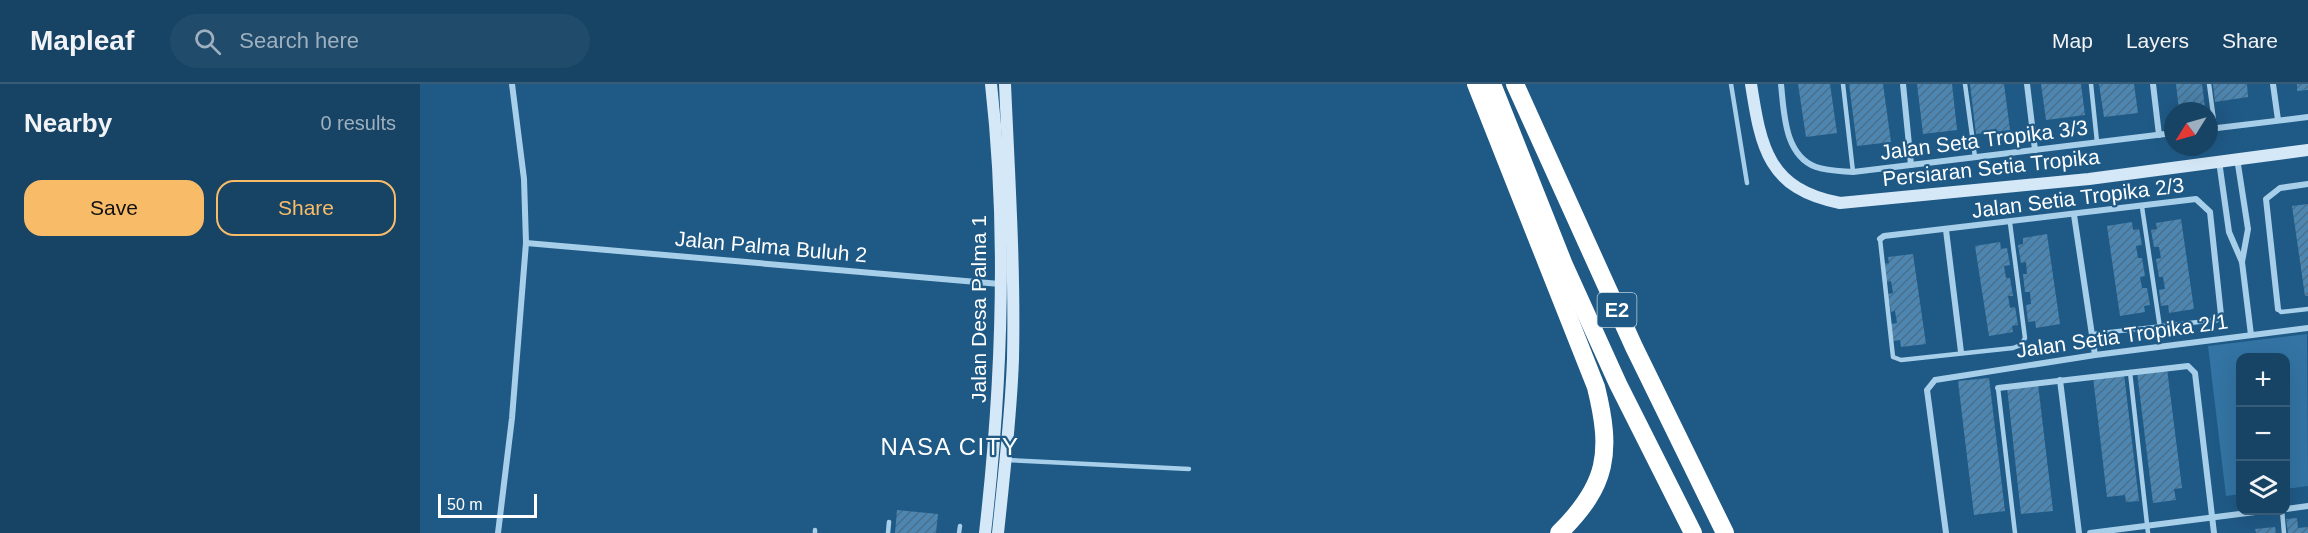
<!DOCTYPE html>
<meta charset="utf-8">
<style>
:root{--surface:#174464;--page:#204b6a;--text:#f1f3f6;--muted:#9eb0bf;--line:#365c78;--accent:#f8bc68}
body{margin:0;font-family:Helvetica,sans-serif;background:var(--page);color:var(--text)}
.controls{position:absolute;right:18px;bottom:18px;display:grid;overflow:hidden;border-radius:12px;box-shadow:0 6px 24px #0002}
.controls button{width:54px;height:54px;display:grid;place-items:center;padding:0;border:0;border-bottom:2px solid var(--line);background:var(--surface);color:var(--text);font:30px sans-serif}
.compass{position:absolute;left:1744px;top:18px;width:54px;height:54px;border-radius:50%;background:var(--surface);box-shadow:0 6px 24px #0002;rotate:233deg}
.scale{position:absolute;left:18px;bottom:15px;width:99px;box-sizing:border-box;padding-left:6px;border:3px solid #fff;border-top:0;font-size:16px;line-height:21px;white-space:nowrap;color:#fff;-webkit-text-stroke:4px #1f5a86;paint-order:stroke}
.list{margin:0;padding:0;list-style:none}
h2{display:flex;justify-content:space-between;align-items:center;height:78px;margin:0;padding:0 24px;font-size:26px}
h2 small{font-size:20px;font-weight:400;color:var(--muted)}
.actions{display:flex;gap:12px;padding:18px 24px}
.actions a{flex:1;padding:14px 0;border:2px solid var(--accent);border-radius:18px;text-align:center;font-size:21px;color:var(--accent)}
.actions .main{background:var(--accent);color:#111}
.icon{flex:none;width:33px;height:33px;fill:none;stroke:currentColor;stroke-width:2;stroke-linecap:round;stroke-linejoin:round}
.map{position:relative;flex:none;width:1888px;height:449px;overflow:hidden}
header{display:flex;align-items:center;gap:36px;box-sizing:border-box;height:84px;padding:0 30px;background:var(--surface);border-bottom:2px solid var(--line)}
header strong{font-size:28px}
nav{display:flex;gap:33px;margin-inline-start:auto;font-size:21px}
.search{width:420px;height:54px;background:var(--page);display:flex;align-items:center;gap:15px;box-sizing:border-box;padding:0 21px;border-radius:33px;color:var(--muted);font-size:22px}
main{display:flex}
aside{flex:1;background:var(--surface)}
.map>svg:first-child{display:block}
</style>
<header>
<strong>Mapleaf</strong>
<div class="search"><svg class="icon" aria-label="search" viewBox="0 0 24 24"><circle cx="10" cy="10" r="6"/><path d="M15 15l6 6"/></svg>Search here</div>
<nav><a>Map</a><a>Layers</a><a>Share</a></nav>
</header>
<main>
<aside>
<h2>Nearby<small>0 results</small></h2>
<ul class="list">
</ul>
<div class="actions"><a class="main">Save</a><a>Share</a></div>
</aside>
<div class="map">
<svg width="1888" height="449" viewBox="0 0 1888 449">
<defs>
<pattern id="building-hatch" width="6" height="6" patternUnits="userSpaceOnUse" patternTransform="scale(1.5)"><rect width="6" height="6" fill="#4c86b1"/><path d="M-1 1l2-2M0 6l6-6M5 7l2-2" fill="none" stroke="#4c6f89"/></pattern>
</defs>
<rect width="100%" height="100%" fill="#1f5a86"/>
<polygon fill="#3374a4" points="1887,250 1888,402 1866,405 1866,274 1820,274 1820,410 1806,412 1788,262"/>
<g fill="url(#building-hatch)">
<polygon points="1378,0 1410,0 1417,49 1386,53"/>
<polygon points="1429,0 1463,0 1471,58 1437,62"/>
<polygon points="1497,0 1532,0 1537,46 1503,50"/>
<polygon points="1550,0 1584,0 1590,46 1556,50"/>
<polygon points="1621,0 1661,0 1665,31 1626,36"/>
<polygon points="1679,0 1714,0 1718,29 1684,33"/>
<polygon points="1756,0 1782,0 1785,24 1759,27"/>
<polygon points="1793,0 1827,0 1828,13 1795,18"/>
<polygon points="1877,0 1888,0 1888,6 1877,7"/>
<polygon points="1888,120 1888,212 1885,212 1872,122"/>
<polygon points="1761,135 1774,225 1749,229 1748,221 1741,222 1739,206 1745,205 1743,193 1739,193 1736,175 1741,174 1739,163 1734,163 1731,146 1737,145 1736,139"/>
<polygon points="1712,138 1713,146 1719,145 1722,161 1716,162 1718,174 1722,174 1725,192 1720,193 1722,204 1727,204 1730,221 1724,222 1725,228 1700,232 1687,142"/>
<polygon points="1627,150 1640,240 1616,244 1615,237 1608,238 1606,221 1611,220 1610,208 1605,208 1603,190 1607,190 1606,178 1601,179 1598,161 1603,160 1603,154"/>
<polygon points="1580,158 1581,165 1587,164 1590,181 1584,182 1586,194 1590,194 1593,212 1588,212 1590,224 1595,223 1598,241 1592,242 1593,248 1569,252 1555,162"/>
<polygon points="1493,170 1506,260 1481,263 1480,256 1473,257 1471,240 1477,239 1475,227 1471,228 1468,210 1473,209 1471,197 1466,198 1463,180 1469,179 1468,173"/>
<polygon points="1747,285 1762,404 1754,405 1756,416 1733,419 1717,288"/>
<polygon points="1704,290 1719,417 1706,418 1705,411 1687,413 1673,293"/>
<polygon points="1569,294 1585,427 1554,431 1538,297"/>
<polygon points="1618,300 1633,427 1601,430 1587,303"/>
<polygon points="477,426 518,430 516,449 475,449"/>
<polygon points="1877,434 1878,444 1888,443 1888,449 1868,449 1866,435"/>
<polygon points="1855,443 1856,449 1836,449 1835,445"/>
</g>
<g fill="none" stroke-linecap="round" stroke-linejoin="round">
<g stroke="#a8cfea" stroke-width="4.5">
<polyline points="1311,0 1327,99"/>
<polyline points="1423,0 1433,88"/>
<polyline points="1545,0 1555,73"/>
<polyline points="1671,0 1677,58"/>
<polyline points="1789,0 1795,44"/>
<polyline points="1722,123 1740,244"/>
<polyline points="1460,155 1473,273 1481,276 1593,264 1601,261 1605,254 1590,139"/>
<polyline points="1858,225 1861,228 1888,225"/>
<polyline points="1673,250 1796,236"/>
<polyline points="1710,288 1728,449"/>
<polyline points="1578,304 1595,449"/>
<polyline points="586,376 769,385"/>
<polyline points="1862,426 1864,449"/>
<polyline points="395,449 395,446"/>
<polyline points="468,449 469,438"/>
<polyline points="539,449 540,442"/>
</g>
<g stroke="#a8cfea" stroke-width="6">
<path d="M1361,0C1364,28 1364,71 1396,83C1407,87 1422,87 1433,88L1753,49"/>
<polyline points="1483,0 1491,81"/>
<polyline points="1607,0 1615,66"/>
<polyline points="1733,0 1739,51"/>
<polyline points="1853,0 1858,36"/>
<polyline points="1789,45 1888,33"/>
<polyline points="1817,74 1828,145 1822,178 1831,251"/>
<polyline points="1799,77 1809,148 1822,178"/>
<polyline points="1654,131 1675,271"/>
<polyline points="1526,146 1541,268"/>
<polyline points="1460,155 1464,152 1776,115 1790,128 1801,231 1796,236"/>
<polyline points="106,159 580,200"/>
<polyline points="1858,225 1846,115 1860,104 1888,100"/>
<polyline points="1640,296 1659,449"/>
<polyline points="1578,304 1768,282 1775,289 1794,449"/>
<polyline points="1866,425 1888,422"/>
<polyline points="78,449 92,334 106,159 104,95 92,0"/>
<polyline points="1526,449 1507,306 1515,296 1675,271 1888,244"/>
<polyline points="1670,449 1851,426"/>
</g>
<g stroke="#d4e8f8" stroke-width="12">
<path d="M1331,0C1341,64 1348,105 1420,119L1669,95L1888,66"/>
<path d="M565,449C582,300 588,150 571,0"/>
<path d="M578,449C584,391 591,333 593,275C595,184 589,92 585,0"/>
</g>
<g stroke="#fff" stroke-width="18">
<path d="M1056,0L1176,303C1192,368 1188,401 1139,449"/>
<polyline points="1072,0 1144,181 1198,300 1273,449"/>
<polyline points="1095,0 1214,263 1305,449"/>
</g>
</g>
<g text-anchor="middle" stroke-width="4.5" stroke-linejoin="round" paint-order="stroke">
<rect fill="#1f5a86" stroke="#bccedb" stroke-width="1.5" x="1177.5" y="209" width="39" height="34" rx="4.5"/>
<g font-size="20" font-weight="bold" fill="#fff">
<text x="1197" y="233">E2</text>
</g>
<g font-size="21" fill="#fff" stroke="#1f5a86">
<text transform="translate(1564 56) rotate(-7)" y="7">Jalan Seta Tropika 3/3</text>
<text transform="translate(1571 84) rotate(-6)" y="7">Persiaran Setia Tropika</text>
<text transform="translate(1658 114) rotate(-7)" y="7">Jalan Setia Tropika 2/3</text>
<text transform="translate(351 163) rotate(5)" y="7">Jalan Palma Buluh 2</text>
<text transform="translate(559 225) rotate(-90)" y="7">Jalan Desa Palma 1</text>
<text transform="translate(1702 252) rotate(-8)" y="7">Jalan Setia Tropika 2/1</text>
</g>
<g font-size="24" letter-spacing="1.5" fill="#fff" stroke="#1f5a86">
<text x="530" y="371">NASA CITY</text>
</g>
</g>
</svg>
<div class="controls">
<button>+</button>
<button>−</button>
<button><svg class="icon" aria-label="layers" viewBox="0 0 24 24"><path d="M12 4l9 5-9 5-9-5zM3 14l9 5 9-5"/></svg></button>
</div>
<svg class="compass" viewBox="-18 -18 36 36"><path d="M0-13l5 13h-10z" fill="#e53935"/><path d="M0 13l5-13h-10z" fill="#9eb0bf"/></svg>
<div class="scale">50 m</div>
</div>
</main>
